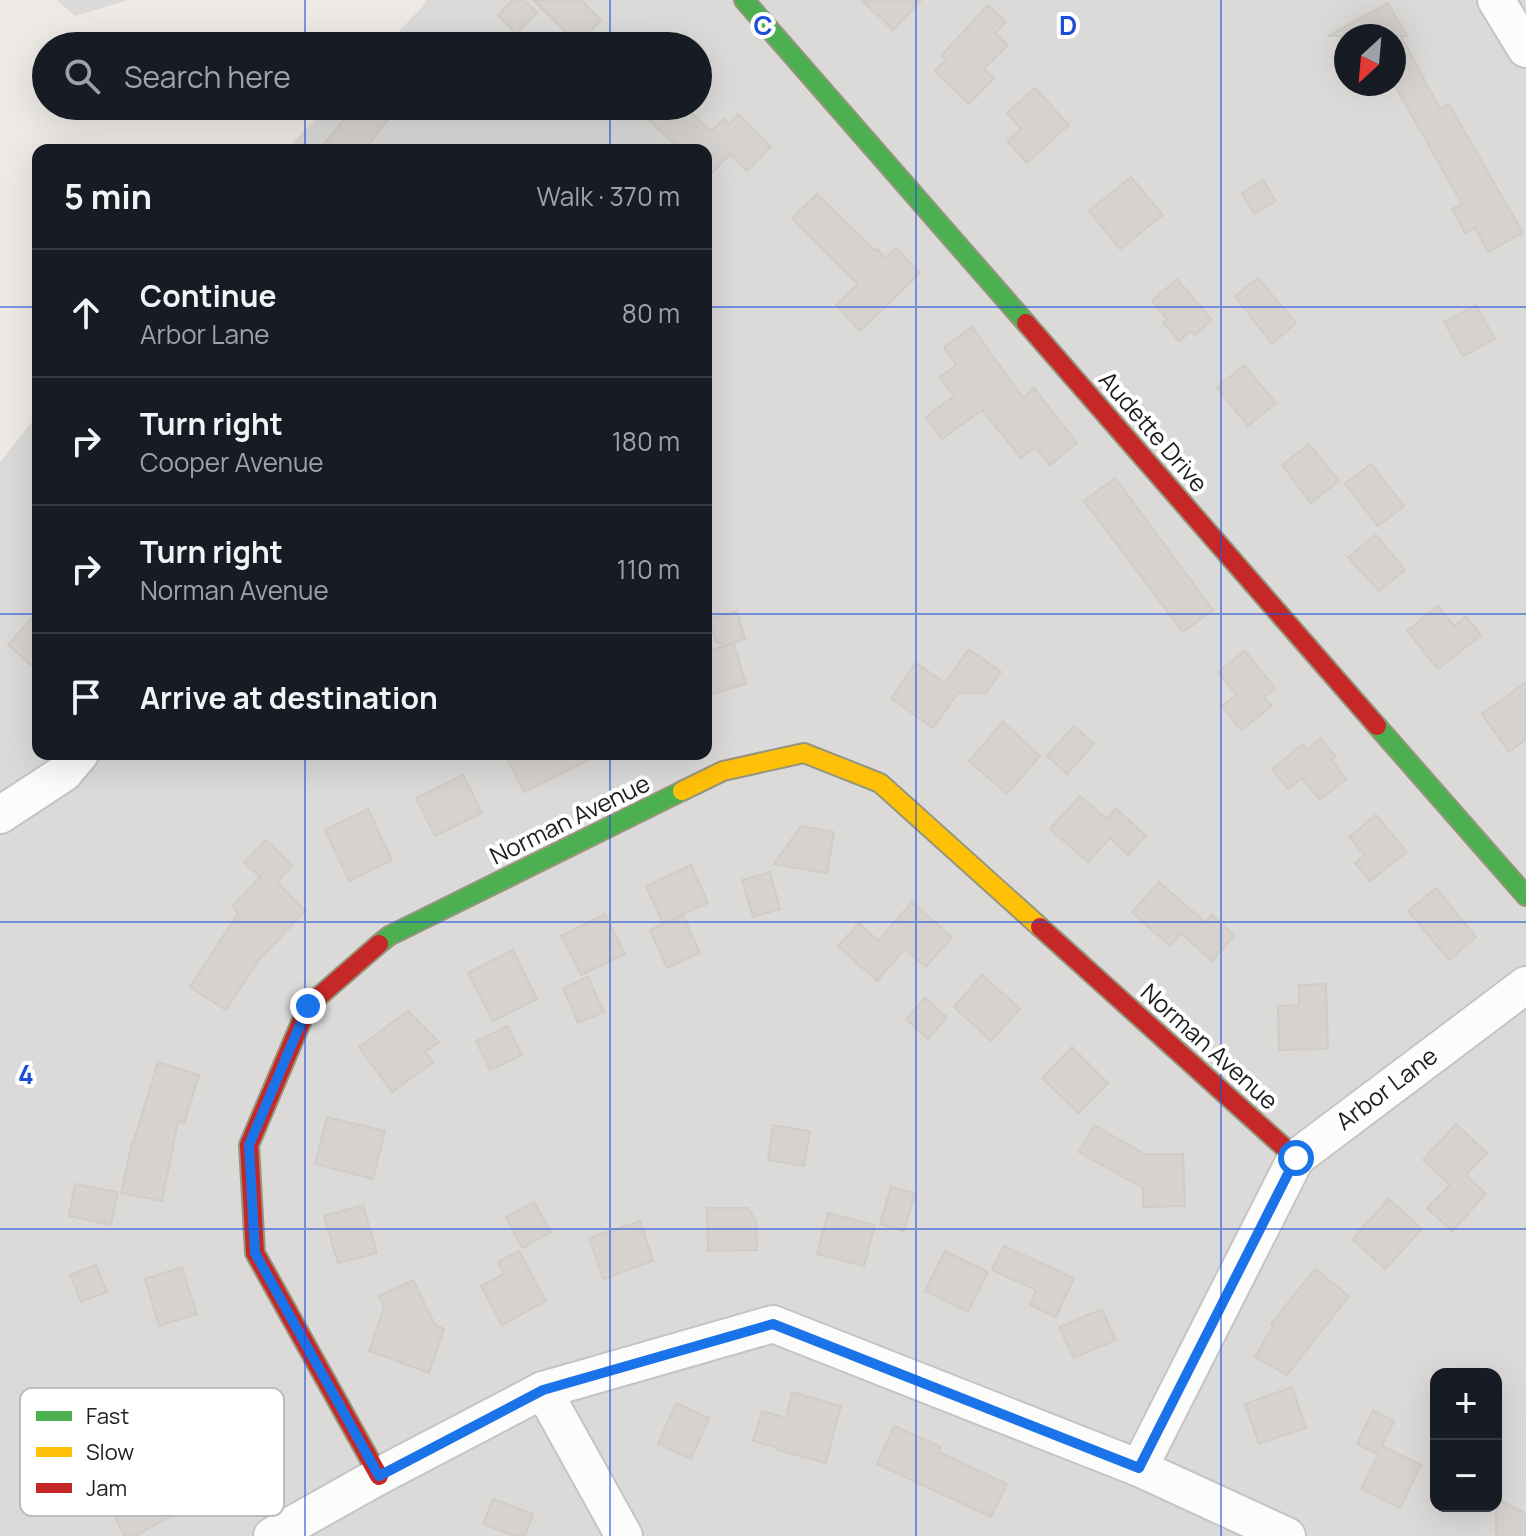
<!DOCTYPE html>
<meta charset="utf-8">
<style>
:root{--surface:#171b24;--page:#242831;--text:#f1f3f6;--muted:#9ea1a6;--line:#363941}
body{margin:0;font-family:Manrope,sans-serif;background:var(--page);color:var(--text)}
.controls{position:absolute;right:24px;bottom:24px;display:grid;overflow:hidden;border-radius:16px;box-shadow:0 8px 32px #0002}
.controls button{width:72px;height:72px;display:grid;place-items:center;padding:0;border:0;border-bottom:2px solid var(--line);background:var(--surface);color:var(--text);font:40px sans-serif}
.compass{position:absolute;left:1334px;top:24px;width:72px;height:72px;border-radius:50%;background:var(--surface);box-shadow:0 8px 32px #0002;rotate:206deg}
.stop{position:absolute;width:24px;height:24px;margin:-18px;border:6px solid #1a73e8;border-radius:50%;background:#fff}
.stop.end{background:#1a73e8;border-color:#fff;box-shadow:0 2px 8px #0008}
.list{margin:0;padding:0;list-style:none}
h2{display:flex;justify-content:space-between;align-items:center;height:104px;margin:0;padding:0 32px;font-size:34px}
h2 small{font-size:26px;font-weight:400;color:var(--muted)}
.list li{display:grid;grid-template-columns:52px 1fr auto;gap:24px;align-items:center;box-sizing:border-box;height:128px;padding:0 32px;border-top:2px solid var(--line)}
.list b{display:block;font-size:30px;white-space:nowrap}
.list p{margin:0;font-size:26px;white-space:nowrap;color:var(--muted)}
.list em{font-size:26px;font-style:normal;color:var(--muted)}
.icon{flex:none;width:44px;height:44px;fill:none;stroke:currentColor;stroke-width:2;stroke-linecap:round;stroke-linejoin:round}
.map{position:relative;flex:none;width:1526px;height:1536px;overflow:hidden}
.search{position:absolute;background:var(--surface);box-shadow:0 8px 32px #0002;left:32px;top:32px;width:680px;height:88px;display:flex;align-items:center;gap:20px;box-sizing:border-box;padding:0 28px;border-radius:44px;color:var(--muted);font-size:30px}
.panel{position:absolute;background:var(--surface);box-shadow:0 8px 32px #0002;left:32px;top:144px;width:680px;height:616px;border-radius:16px}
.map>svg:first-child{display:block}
</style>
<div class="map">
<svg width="1526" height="1536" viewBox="0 0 1526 1536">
<rect width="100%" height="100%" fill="#edeae6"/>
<g fill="#dcdad8" fill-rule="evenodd">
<polygon points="57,0 128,0 75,16"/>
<path d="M426,0H1526V1536H0V462L38,414V754H706V150H286L328,106H698V46H385L423,6ZM1346,36H1394V84H1346ZM1436,1374H1496V1506H1436Z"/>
</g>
<g fill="#d5d2cf" stroke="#d0ccc7" stroke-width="2">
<polygon points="513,0 524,0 537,13 516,34 498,15"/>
<polygon points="533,0 581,0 601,20 578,44"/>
<polygon points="862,0 921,0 893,30"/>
<polygon points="1388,3 1407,36 1401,36 1440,109 1449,104 1523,233 1488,252 1475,228 1465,233 1452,209 1462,204 1394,84 1394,36 1328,36"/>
<polygon points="988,5 1006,22 995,33 1008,45 984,69 994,78 969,104 935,71 946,60 941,56"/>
<polygon points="1035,88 1069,125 1027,163 1007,141 1021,129 1007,113"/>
<polygon points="355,106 399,106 364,150 319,150"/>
<polygon points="666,106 684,106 711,131 724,119 729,124 738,114 771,147 747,171 730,154 706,179 706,150 680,150 650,121"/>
<polygon points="1131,177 1163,215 1120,249 1089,211"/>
<polygon points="1263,180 1276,201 1254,214 1242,193"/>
<polygon points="817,194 875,251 877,249 885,258 896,248 920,273 860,331 836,305 858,284 792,218"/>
<polygon points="1258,278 1296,323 1272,344 1235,296"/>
<polygon points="1177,279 1212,320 1195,335 1191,331 1179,341 1163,323 1167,319 1152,301"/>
<polygon points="1476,305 1495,339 1463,356 1444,322"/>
<polygon points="972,327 1023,398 1034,388 1077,443 1050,465 1035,447 1021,458 982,410 942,439 926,417 954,396 940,377 956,365 944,347"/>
<polygon points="1244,365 1276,403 1248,426 1217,388"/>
<polygon points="1309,444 1339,481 1311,503 1282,465"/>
<polygon points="1371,464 1404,506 1378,526 1345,484"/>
<polygon points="1115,478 1213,610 1183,632 1084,501"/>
<polygon points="1376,535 1405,570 1379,591 1348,557"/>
<polygon points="1438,606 1454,626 1466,616 1481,635 1438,669 1407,631"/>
<polygon points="38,611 38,671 8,645"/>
<polygon points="737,611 745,639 726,645 716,642 709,619"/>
<polygon points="734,643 746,684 706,696 706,652"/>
<polygon points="969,649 1001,672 986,693 958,693 933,728 891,698 916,663 945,683"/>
<polygon points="1245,651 1275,688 1264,697 1272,706 1241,730 1222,706 1236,695 1218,672"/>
<polygon points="1526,682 1526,739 1509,752 1482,714"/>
<polygon points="1003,722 1040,756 1007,794 969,761"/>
<polygon points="1074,726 1094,744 1067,774 1047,756"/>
<polygon points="1321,738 1336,757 1332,760 1346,779 1320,800 1302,778 1288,789 1272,769 1303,744 1307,750"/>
<polygon points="505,754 601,754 524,792"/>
<polygon points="463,775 482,813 435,836 416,798"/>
<polygon points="1080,796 1107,819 1116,808 1146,836 1128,855 1110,838 1088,862 1050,829"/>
<polygon points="368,809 392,860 349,881 325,830"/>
<polygon points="1376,815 1407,852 1370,881 1355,863 1364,855 1349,837"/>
<polygon points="801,826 834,832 827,873 774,864"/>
<polygon points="266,840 292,866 277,882 306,911 260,958 226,1010 190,987 238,913 232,906 260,877 244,862"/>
<polygon points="691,865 708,903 663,923 646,886"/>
<polygon points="770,872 780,909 753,917 742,880"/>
<polygon points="1159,882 1205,922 1212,915 1234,936 1212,961 1181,933 1170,946 1132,912"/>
<polygon points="1436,888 1476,937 1449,960 1408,911"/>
<polygon points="912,902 952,937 926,967 905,949 877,981 838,946 859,923 878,941"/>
<polygon points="605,914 625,954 581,975 561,936"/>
<polygon points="683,915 700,953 667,968 650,930"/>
<polygon points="513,950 537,999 493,1021 468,973"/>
<polygon points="982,975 1020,1009 991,1041 954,1007"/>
<polygon points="588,977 604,1012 578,1023 563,988"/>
<polygon points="1326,984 1328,1049 1279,1050 1278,1006 1299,1005 1299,985"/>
<polygon points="925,998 947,1017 928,1039 906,1019"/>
<polygon points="408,1011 439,1042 425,1052 433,1062 392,1092 359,1047"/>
<polygon points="508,1026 522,1055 490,1070 476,1041"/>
<polygon points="1072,1047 1108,1083 1078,1113 1042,1078"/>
<polygon points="158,1062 199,1075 184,1123 178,1121 162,1201 121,1193 132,1142 133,1143"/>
<polygon points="327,1117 385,1131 373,1179 315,1164"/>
<polygon points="1456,1124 1487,1153 1466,1175 1486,1194 1452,1231 1427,1208 1450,1185 1423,1160"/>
<polygon points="773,1125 810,1131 804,1166 768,1160"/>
<polygon points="1094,1125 1145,1154 1183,1154 1185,1206 1143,1207 1143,1188 1079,1152"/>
<polygon points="75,1184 118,1192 111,1225 69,1216"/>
<polygon points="891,1187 915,1193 904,1231 880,1224"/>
<polygon points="1389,1199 1422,1229 1385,1269 1352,1239"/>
<polygon points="534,1202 551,1232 522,1248 506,1217"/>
<polygon points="363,1205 377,1253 338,1263 324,1216"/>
<polygon points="707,1208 748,1208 756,1221 757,1250 708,1251"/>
<polygon points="828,1213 875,1225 864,1266 817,1254"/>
<polygon points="640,1221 653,1261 603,1279 589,1238"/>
<polygon points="1004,1246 1074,1278 1056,1317 1030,1305 1036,1290 992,1270"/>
<polygon points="519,1251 546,1301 502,1325 481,1286 504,1274 498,1262"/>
<polygon points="945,1251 988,1272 968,1312 925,1291"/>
<polygon points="96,1265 107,1292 81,1302 70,1275"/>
<polygon points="182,1267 197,1314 159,1326 145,1279"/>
<polygon points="1315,1269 1349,1296 1287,1375 1255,1357 1273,1326 1271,1324"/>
<polygon points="413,1280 435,1325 444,1329 429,1373 369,1351 384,1306 379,1296"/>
<polygon points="1102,1309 1116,1340 1074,1358 1059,1327"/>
<polygon points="1292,1387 1306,1428 1259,1444 1245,1404"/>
<polygon points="792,1392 841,1406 826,1463 777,1450 778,1448 753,1441 762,1411 786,1418"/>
<polygon points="676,1403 709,1418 691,1459 658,1444"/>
<polygon points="1373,1410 1394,1421 1382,1446 1421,1465 1400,1508 1361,1489 1378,1454 1357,1444"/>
<polygon points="894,1426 941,1447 939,1452 1007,1484 991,1517 877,1464"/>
<polygon points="161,1445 193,1504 135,1536 125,1536 107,1502 145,1482 133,1460"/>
<polygon points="1496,1498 1526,1514 1526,1536 1496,1536"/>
<polygon points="493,1499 533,1514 525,1536 515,1536 483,1524"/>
</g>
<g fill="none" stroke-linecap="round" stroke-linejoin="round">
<defs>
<g id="street">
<polyline points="1496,0 1526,49"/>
<polyline points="0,815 64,773 80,754"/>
<polyline points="543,1390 624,1536"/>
<polyline points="1139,1468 1296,1158 1526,985"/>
<polyline points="272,1536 379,1476 543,1390 773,1324 1139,1468 1287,1536"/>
</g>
<g id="fast">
<polyline points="744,0 1026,323"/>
<polyline points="1377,726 1526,896"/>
<polyline points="379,944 389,936 682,791"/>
</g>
<polyline id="slow" points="682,791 723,771 804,753 880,783 1040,927"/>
<g id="jam">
<polyline points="1026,323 1377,726"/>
<polyline points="1040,927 1296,1158"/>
<polyline points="379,1476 255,1253 249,1145 308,1006 379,944"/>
</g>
</defs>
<use href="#street" stroke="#c5c4c2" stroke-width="40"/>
<use href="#fast" stroke="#96967e" stroke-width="22"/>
<use href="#slow" stroke="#96967e" stroke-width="22"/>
<use href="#jam" stroke="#96967e" stroke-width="22"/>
<use href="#street" stroke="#fcfcfb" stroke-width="36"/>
<use href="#fast" stroke="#4caf50" stroke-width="18"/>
<use href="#slow" stroke="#ffc107" stroke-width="18"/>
<use href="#jam" stroke="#c62828" stroke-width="18"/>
</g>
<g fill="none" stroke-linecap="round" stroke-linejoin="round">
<polyline stroke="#1a73e8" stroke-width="10" points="308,1006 249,1145 255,1253 379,1476 543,1390 773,1324 1139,1468 1296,1158"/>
</g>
<path fill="none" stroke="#1d4ed8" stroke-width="2" stroke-opacity="0.55" d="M305,0V46M610,0V46M916,0V1536M1221,0V1536M305,106V150M610,106V150M0,307H38M706,307H1526M0,614H38M706,614H1526M305,754V1536M610,754V1536M0,922H1526M0,1229H1526"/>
<g text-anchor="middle" stroke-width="8" stroke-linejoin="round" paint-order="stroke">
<g font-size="24" fill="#1e1e1e" stroke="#fff">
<text transform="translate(1153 432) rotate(49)" y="8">Audette Drive</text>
<text transform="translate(570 820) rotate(-26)" y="8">Norman Avenue</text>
<text transform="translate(1209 1047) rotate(42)" y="8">Norman Avenue</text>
<text transform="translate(1387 1089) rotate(-37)" y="8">Arbor Lane</text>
</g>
</g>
<rect x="20" y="1388" width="264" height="128" rx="12" fill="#fff" stroke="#bcbcbc" stroke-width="2"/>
<rect x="36" y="1411" width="36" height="10" fill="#4caf50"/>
<rect x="36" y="1447" width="36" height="10" fill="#ffc107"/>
<rect x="36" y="1483" width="36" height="10" fill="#c62828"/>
<g font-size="22" fill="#1e1e1e">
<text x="86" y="1424">Fast</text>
<text x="86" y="1460">Slow</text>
<text x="86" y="1496">Jam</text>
</g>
<g font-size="26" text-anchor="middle" font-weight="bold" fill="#1d4ed8" stroke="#fff" stroke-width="8" stroke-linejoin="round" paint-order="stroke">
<text x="763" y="35">C</text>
<text x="1068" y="35">D</text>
<text x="26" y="1084">4</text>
</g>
</svg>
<div class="controls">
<button>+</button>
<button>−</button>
</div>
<svg class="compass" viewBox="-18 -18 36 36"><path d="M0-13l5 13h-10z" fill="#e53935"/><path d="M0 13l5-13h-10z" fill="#9ea1a6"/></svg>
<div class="stop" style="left:1296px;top:1158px"></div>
<div class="stop end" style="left:308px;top:1006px"></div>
<div class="search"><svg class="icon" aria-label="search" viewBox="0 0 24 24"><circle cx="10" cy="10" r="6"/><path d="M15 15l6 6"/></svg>Search here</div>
<section class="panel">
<h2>5 min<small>Walk · 370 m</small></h2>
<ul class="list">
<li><svg class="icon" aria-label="ahead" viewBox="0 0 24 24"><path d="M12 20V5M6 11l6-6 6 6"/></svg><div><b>Continue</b><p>Arbor Lane</p></div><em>80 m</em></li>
<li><svg class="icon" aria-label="right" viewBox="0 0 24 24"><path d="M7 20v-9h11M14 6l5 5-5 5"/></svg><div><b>Turn right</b><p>Cooper Avenue</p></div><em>180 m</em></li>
<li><svg class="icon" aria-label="right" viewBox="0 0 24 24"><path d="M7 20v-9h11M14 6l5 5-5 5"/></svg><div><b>Turn right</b><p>Norman Avenue</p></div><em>110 m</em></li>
<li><svg class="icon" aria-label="arrive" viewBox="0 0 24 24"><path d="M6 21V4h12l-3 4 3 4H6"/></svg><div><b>Arrive at destination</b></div></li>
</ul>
</section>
</div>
